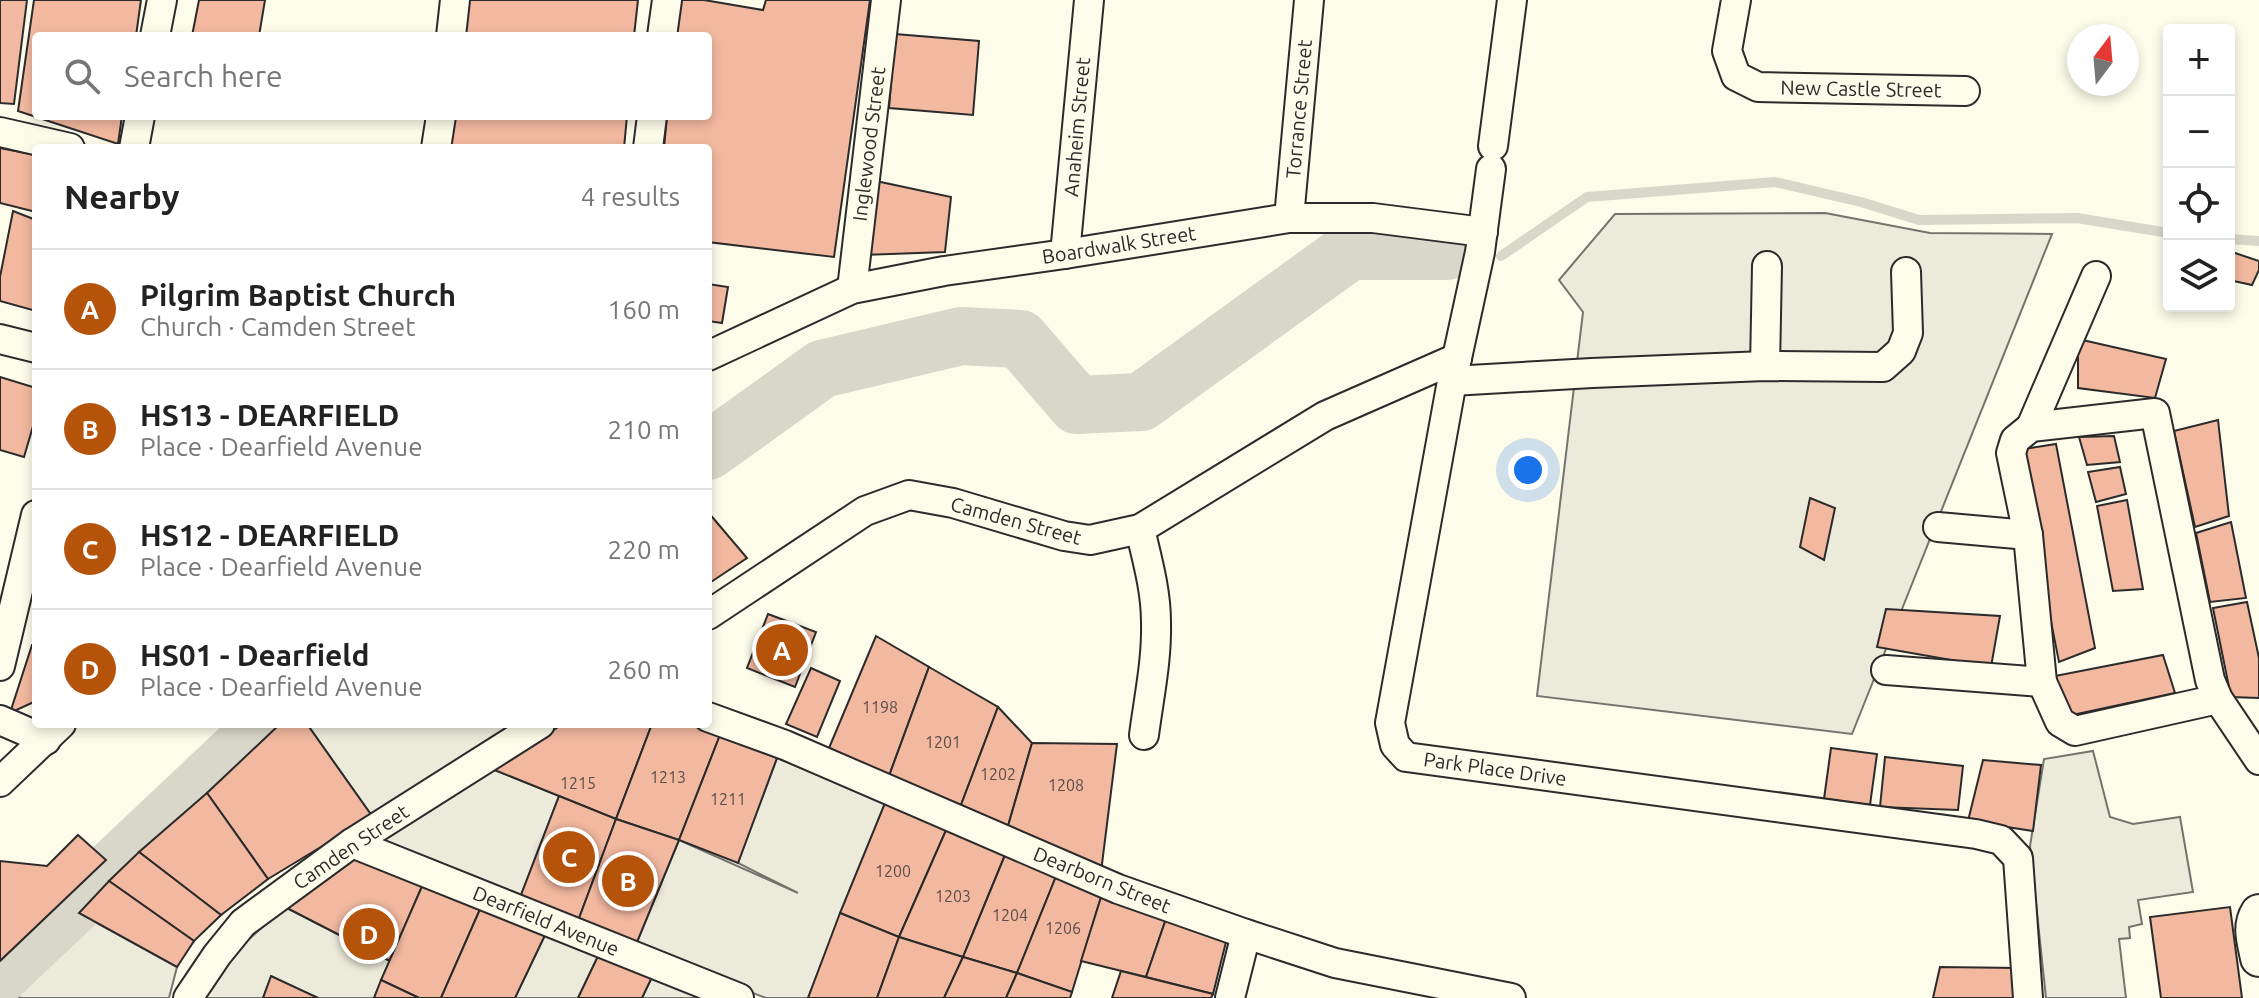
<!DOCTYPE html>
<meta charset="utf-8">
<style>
:root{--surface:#fff;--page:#f6f6f6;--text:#222;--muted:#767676;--line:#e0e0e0;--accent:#b45309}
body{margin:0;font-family:Ubuntu,sans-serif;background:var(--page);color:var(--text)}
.controls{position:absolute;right:24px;top:24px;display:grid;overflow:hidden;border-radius:8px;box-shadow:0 4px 12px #0003}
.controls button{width:72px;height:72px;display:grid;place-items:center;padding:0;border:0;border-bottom:2px solid var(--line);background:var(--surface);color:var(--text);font:40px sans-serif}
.compass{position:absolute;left:2067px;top:24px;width:72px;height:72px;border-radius:50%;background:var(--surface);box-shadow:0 4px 12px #0003;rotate:16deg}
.you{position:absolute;left:1528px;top:470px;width:28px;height:28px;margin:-20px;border:6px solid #fff;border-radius:50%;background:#1a73e8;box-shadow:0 0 0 12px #1a73e833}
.badge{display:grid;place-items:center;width:52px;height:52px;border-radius:50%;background:var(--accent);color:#fff;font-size:26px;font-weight:700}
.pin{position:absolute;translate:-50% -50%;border:4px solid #fff;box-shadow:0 2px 8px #0006}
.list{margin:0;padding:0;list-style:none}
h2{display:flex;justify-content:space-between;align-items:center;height:104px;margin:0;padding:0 32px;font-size:34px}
h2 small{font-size:26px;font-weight:400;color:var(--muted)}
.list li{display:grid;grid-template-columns:52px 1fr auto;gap:24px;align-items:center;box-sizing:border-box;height:120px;padding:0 32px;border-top:2px solid var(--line)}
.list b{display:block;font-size:30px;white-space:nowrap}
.list p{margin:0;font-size:26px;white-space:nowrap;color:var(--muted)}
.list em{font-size:26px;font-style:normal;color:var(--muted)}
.icon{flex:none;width:44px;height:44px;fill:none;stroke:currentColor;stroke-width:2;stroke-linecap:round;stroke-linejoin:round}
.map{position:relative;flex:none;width:2259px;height:998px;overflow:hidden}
.search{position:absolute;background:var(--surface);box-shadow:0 4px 12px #0003;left:32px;top:32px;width:680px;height:88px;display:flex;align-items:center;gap:20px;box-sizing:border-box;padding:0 28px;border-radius:8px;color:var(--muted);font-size:30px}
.panel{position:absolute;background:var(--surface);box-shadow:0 4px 12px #0003;left:32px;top:144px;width:680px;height:584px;border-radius:8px}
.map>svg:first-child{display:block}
</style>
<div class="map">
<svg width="2259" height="998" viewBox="0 0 2259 998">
<rect width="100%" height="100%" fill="#fdfbea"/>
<g fill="#ecebdb" stroke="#74746e" stroke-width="2">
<polygon points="1825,213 1930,233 2052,234 1852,734 1537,696 1583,312 1559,280 1615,214"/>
<polygon points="307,724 516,724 372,816"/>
<polygon points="2093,751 2110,817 2133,824 2180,817 2193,892 2138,900 2142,924 2129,927 2130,938 2119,939 2126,998 2046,998 2030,846 2044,759"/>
<polygon points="777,758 885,803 808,998 766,998 635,947 679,840 798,893 738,863"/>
<polygon points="492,769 559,796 521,895 376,840"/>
<polygon points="285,907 390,961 374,998 318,998 271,977 263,998 200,998 229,957"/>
<polygon points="79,913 177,967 169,998 22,998 4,994"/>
<polygon points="546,933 599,954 578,998 515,998"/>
<polygon points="653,975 714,998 642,998"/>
</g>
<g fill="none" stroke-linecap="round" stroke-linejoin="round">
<g stroke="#d8d7c9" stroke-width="10">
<polyline points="2229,239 2259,241"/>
<polyline points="1501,256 1587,197 1775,182 1861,202 1919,220 2077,218 2169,233"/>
</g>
<g stroke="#d8d7c9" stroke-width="58">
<polyline points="708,451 822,369 961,336 1020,339 1077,405 1141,402 1350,251 1447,251"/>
<polyline points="0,975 266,724"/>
</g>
</g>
<g fill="#f2b8a0" stroke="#2b2b2b" stroke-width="2">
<polygon points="0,0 27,0 14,104 0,103"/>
<polygon points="34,0 141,0 136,36 36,36 36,116 122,116 118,144 18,111"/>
<polygon points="199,0 265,0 259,36 192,36"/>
<polygon points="467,0 638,0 634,36 461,36"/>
<polygon points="680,0 704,0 763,10 766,0 870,0 834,257 708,242 708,148 664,148 667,116 708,116 708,36 676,36"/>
<polygon points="895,34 979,41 973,115 889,108"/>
<polygon points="449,116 627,116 624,148 445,148"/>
<polygon points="0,148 36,155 36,212 0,203"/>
<polygon points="876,181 951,197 945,252 863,255"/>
<polygon points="13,211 36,220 36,311 0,301 0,277"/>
<polygon points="2229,251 2259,261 2259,270 2252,285 2229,280"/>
<polygon points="708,284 728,287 722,323 708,321"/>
<polygon points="2078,339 2166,359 2155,398 2078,388"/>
<polygon points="0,377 36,388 36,416 24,457 0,450"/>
<polygon points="2218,420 2229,516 2195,527 2174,431"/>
<polygon points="2114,436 2120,462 2087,465 2079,437"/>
<polygon points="2056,444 2095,648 2059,662 2017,450"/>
<polygon points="2120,467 2126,494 2096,502 2088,472"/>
<polygon points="1810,498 1835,508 1824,560 1800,547"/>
<polygon points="2127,500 2143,589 2113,591 2097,506"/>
<polygon points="708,512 747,558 708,584"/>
<polygon points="2231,522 2246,598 2210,602 2196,533"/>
<polygon points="2247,602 2259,658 2259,698 2231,697 2213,608"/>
<polygon points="1886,609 2000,616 1991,667 1877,647"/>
<polygon points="768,614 816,632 795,687 747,668"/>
<polygon points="876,636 929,667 889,776 829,748"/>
<polygon points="32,645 36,645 36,701 10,713"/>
<polygon points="2163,655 2175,693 2063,717 2050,677"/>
<polygon points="929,667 998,707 961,805 889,776"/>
<polygon points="811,668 840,681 817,737 786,724"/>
<polygon points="998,707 1032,743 1008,826 961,805"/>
<polygon points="280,724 307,724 372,816 268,879 207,793"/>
<polygon points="563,724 652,724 616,819 492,769"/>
<polygon points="652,724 690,724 720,735 679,840 616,819"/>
<polygon points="720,735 777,758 738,863 679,840"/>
<polygon points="1032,743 1117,744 1101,872 1008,826"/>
<polygon points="1831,748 1877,754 1870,805 1824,799"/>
<polygon points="1885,757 1963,766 1958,810 1880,807"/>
<polygon points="1983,760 2041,765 2033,831 1968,821"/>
<polygon points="207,793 268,879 221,915 139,852"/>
<polygon points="559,796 616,819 578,921 521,895"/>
<polygon points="885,803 947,828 899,937 840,913"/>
<polygon points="616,819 679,840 635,947 578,921"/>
<polygon points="947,828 1005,855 963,957 899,937"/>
<polygon points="78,835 106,860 0,961 0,861 47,866"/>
<polygon points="139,852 221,915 194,941 109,881"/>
<polygon points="1005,855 1057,874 1017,973 963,957"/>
<polygon points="353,856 423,884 390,961 285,907"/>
<polygon points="1057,874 1102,894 1072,992 1017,973"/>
<polygon points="109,881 194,941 177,967 79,913"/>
<polygon points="423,884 481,907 441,998 419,998 381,980"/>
<polygon points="1102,894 1168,913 1146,977 1081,961"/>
<polygon points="481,907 546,933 515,998 441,998"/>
<polygon points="2230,907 2242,998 2161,998 2150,917"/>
<polygon points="840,913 899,937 877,998 808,998"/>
<polygon points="1168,913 1228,934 1213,994 1146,977"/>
<polygon points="899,937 963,957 944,998 877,998"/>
<polygon points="599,954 653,975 642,998 578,998"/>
<polygon points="963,957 1017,973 1006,998 944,998"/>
<polygon points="1940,967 2019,968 2021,998 1933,998"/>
<polygon points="1121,971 1213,994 1211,998 1112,998"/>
<polygon points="1017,973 1072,992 1070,998 1006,998"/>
<polygon points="271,976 318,998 263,998"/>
<polygon points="381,980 419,998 374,998"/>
</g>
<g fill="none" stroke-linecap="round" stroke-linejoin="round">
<defs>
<g id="minor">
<polyline points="1736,0 1727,51 1736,76 1758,87 1965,91"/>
<polyline points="155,36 162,0"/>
<polyline points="451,36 455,0"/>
<polyline points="662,36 667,0"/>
<polyline points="0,132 70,148"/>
<polyline points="1493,146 1512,0"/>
<polyline points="134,148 140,116"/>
<polyline points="436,148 441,116"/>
<polyline points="648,148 652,116"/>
<polyline points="1491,169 1480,252 1452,381 1390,723 1395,745 1406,757 1976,834 2001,840 2018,858 2028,998"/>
<polyline points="1289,218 1309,0"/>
<polyline points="1065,254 1089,0"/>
<polyline points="852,289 886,0"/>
<polyline points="0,339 36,348"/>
<polyline points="708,356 852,289 944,271 1065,254 1289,218 1373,218 1483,232"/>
<polyline points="1765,366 1767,266"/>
<polyline points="1452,381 1592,373 1765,366 1883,367 1901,351 1908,333 1906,272"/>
<polyline points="2031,427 2096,276"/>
<polyline points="1938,527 2028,535"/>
<path d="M1140,529C1147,559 1156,590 1156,622C1157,660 1149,697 1144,735"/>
<polyline points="708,615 865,511 909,495 953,503 1064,536 1090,540 1140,529 1325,416 1457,358"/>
<polyline points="0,666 36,515"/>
<polyline points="1886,670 2042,682"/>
<polyline points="2218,699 2075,731 2060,722 2042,682 2028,535 2011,453 2015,440 2031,427 2155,413 2210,680 2218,699 2259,760"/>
<polyline points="708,717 785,745 1118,889 1246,934 1335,963 1511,998"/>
<polyline points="0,720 46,740"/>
<polyline points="0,782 61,724"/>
<polyline points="352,843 739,998"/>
<polyline points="188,998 217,955 243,923 352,843 540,724"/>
<polyline points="1230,998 1246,934"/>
</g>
<path id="tertiary" d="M2259,913C2250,927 2256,942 2259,958"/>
</defs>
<use href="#minor" stroke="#2b2b2b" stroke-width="32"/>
<use href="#tertiary" stroke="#2b2b2b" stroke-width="40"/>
<use href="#minor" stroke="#fdfbea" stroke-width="28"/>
<use href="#tertiary" stroke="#fdfbea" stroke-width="36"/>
</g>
<g text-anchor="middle" stroke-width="6" stroke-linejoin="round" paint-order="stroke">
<g font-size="16" fill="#5d4e48">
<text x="880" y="713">1198</text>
<text x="943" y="748">1201</text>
<text x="998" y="780">1202</text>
<text x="668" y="783">1213</text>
<text x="578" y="789">1215</text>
<text x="1066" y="791">1208</text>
<text x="728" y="805">1211</text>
<text x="893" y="877">1200</text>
<text x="953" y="902">1203</text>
<text x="1010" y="921">1204</text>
<text x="1063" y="934">1206</text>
</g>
<g font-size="20" fill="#2b2b2b" stroke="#fdfbea">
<text transform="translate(1861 89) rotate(1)" y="7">New Castle Street</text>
<text transform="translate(1299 109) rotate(-85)" y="7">Torrance Street</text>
<text transform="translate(1077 127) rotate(-85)" y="7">Anaheim Street</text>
<text transform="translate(869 144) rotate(-83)" y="7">Inglewood Street</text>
<text transform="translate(1119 245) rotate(-9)" y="7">Boardwalk Street</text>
<text transform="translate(1016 521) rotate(15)" y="7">Camden Street</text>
<text transform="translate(1495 769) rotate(8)" y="7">Park Place Drive</text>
<text transform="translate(351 847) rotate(-34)" y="7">Camden Street</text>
<text transform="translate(1102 880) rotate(22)" y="7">Dearborn Street</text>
<text transform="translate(546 921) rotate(22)" y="7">Dearfield Avenue</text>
</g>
</g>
</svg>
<div class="controls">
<button>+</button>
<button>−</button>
<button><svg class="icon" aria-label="locate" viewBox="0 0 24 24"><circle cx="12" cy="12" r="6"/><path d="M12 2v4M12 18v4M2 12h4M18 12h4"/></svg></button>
<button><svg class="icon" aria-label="layers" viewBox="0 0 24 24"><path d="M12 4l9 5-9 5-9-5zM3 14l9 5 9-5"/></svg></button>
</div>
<svg class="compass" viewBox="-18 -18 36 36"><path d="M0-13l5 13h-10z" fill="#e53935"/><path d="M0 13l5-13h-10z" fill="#767676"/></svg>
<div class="you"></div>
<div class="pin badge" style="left:782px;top:650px">A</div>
<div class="pin badge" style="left:628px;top:881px">B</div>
<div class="pin badge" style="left:569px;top:857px">C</div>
<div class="pin badge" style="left:369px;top:934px">D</div>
<div class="search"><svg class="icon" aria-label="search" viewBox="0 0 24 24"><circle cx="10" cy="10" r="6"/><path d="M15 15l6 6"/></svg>Search here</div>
<section class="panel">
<h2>Nearby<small>4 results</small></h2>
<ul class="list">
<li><span class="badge">A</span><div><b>Pilgrim Baptist Church</b><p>Church · Camden Street</p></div><em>160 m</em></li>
<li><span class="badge">B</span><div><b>HS13 - DEARFIELD</b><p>Place · Dearfield Avenue</p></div><em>210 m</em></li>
<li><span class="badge">C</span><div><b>HS12 - DEARFIELD</b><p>Place · Dearfield Avenue</p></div><em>220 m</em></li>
<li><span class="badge">D</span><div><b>HS01 - Dearfield</b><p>Place · Dearfield Avenue</p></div><em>260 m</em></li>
</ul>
</section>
</div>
